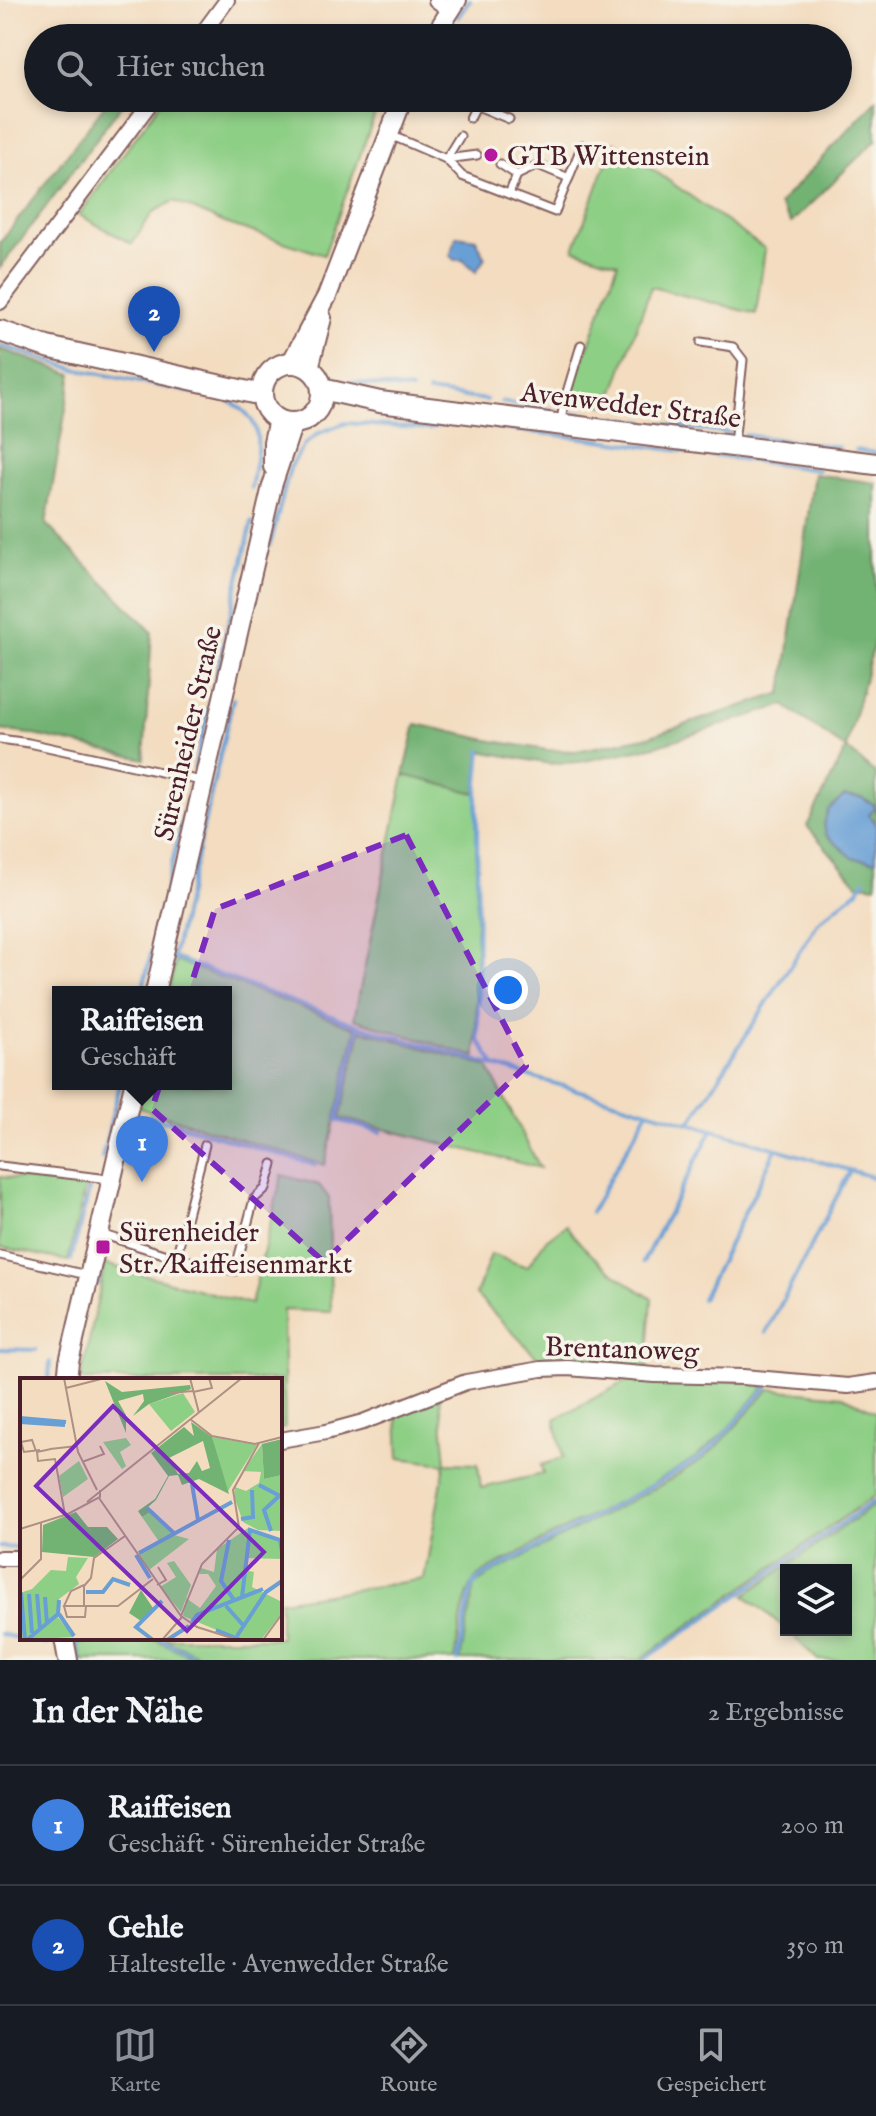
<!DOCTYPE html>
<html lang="de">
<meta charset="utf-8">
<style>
:root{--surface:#171b24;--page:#20242c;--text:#f1f3f6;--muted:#9ea1a6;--line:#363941;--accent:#8c9099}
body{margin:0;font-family:"IM FELL English",serif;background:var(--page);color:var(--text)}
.controls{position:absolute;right:24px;bottom:24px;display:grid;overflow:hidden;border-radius:0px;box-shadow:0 4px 12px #0003}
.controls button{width:72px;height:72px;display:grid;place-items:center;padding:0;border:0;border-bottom:2px solid var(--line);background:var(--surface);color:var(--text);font:40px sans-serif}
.you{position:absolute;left:508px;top:990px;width:28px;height:28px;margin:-20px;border:6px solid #fff;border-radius:50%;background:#1a73e8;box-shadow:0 0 0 12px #1a73e833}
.badge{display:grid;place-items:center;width:52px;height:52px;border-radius:50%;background:var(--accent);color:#fff;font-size:26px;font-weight:700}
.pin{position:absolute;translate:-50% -66px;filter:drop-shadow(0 2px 4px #0008)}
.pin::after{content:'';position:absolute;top:42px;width:28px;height:24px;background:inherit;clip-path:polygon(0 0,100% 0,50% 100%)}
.popup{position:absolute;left:52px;top:986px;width:180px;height:104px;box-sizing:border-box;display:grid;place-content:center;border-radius:0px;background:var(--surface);filter:drop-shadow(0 2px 6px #0005);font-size:26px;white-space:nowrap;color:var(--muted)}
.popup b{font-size:30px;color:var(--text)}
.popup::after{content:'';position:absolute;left:50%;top:100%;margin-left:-16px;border:16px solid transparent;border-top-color:var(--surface)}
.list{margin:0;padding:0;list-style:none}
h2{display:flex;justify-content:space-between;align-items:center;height:104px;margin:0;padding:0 32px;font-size:34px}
h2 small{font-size:26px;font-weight:400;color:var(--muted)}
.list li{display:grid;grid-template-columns:52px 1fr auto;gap:24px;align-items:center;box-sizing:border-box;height:120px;padding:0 32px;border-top:2px solid var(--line)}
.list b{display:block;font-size:30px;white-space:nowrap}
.list p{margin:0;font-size:26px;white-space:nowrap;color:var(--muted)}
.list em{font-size:26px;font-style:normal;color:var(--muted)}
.icon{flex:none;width:44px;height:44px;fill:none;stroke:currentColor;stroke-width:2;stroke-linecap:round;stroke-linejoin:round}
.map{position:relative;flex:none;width:876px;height:1660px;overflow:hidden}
.search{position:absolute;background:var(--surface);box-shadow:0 4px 12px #0003;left:24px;right:24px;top:24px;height:88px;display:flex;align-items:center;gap:20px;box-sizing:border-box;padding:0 28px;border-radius:44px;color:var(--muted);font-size:30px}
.sheet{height:344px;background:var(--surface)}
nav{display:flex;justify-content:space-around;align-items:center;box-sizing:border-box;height:112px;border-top:2px solid var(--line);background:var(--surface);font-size:22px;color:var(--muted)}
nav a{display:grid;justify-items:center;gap:4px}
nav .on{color:var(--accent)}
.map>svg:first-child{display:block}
</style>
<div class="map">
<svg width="876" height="1660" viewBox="0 0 876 1660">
<rect width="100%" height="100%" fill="#f7f3e8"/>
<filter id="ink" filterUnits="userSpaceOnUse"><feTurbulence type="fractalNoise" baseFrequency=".0125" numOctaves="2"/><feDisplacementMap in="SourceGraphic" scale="16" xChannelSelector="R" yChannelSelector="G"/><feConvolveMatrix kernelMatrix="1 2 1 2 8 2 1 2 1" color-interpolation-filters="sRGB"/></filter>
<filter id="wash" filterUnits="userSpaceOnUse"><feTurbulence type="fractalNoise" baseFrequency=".006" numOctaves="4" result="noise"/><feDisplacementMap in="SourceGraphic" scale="32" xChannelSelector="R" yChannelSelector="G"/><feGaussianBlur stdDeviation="1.8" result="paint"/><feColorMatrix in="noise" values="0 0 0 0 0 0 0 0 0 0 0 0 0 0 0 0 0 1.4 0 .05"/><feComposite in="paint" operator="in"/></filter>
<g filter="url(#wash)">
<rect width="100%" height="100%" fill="#f3dcbf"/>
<g fill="#8ecf86" stroke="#6c7758" stroke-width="2">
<polygon points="164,98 318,98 378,106 324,255 225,223 174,201 153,212 132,244 79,215"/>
<polygon points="614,142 765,249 756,314 651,287 609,406 569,400 618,263 574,249"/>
<polygon points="404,775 476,793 476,1057 354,1019"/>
<polygon points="176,961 356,1028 325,1165 139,1108 145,1084 226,1084 226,992 168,992"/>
<polygon points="361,1030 488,1067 540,1168 340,1118"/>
<polygon points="282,1175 319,1185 329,1198 331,1312 283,1310 285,1428 280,1429 280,1380 81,1380 105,1264 251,1304"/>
<polygon points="0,1177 86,1184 68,1261 0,1247"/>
<path d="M566,1225C588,1258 619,1277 652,1299L647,1369L570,1360L541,1361L476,1295L491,1254L527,1267L545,1241Z"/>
<path d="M632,1378L744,1381L765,1386C743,1410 723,1438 697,1456C638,1497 570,1523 509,1559C497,1565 480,1572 473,1583C462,1598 459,1640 455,1660H209L163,1638H280V1601L424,1579L445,1464L399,1458L397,1416L440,1397L446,1463L478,1464L481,1488L543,1474L541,1465L563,1458L555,1419Z"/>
<polygon points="769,1389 843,1396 876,1412 876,1495 639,1660 460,1660 475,1585 492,1573 661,1485 701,1460 717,1447"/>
<polygon points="876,1504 876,1660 818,1660 787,1630 846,1630 846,1570 786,1570 786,1629 745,1595"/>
<polygon points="117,1638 153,1638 199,1660 82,1660 78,1644"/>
</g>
<g fill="#72b273" stroke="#5e684f" stroke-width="2">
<polygon points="110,98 127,98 0,268 0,243"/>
<polygon points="876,100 876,140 791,223 779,204"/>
<polygon points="0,349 72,374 46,524 152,632 144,759 30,734 0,730"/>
<polygon points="814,474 876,483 876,636 846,748 876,774 876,886 857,884 807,826 846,749 784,705 656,746 580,762 550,764 480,751 476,793 404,775 416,724 493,741 547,750 576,751 650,736 782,693"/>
</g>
<g fill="#689fd5" stroke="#595f80" stroke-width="2">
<polygon points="457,236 476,239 485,258 476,272 463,260 455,260 450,256"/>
<polygon points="844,796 862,798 876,807 869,815 876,823 876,861 853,858 826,835 824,824 828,810"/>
</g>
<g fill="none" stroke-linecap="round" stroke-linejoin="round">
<g stroke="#689fd5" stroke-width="4">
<polyline points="458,17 470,0"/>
<path d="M0,345L75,369L222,398C269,417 258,446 251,488"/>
<polyline points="351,382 411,390"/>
<polyline points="428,392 487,400"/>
<polyline points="501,402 556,411"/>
<polyline points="572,413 590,415"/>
<polyline points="604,417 645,422"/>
<polyline points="660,424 730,433"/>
<polyline points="745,435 838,447"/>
<polyline points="856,450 876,453"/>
<path d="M270,545L290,468L304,445L319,433L346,423L430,429C452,417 491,428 515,430C616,441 717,456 818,470"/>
<polyline points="481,751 477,793 478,1039 496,1067"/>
<polyline points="195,767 252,522"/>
<polyline points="155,935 190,788"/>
<polyline points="174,958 359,1026 876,1178"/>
<polyline points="142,992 152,950"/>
<polyline points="165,992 233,699"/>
<polyline points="359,1026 337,1120 381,1132"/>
<polyline points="147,1118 150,1116 315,1165"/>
<polyline points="690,1123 819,921 857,891 865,880"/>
<polyline points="102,1158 120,1084"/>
<polyline points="591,1212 648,1111"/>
<polyline points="71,1260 89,1190"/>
<polyline points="643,1262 712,1130"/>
<polyline points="97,1284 106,1247"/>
<polyline points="702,1299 776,1149"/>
<polyline points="766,1333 850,1171"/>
<polyline points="0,1349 36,1350"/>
<polyline points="49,1380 50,1362"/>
<polyline points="0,1547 22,1548"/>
<polyline points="0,1634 46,1644"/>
<polyline points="158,1638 204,1660"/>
<polyline points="75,1643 106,1638"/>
<polyline points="76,1643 80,1660"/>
<polyline points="458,1660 470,1594 474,1584 483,1576 659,1482 699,1458 715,1445 767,1387"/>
<polyline points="644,1660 876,1500"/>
</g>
</g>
</g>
<g filter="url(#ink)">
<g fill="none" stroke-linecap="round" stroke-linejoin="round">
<defs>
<g id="service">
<polyline points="458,98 509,119"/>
<polyline points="470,118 476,106"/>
<polyline points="390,135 446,159 462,176 555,212 582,145"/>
<polyline points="446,159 477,155"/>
<polyline points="446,159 460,136"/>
<polyline points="500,164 517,175 538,165 569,178"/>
<polyline points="509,194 517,175"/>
<polyline points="701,342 733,347 743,360 734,444"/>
<polyline points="561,421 564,402 581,345"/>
<polyline points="0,739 29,743 201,781"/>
<polyline points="0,1166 109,1179"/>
<polyline points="101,1234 176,1258 205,1145"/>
<polyline points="0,1255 87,1275"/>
<polyline points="176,1258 235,1271 254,1199 266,1188 273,1164"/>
</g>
<g id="minor">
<polyline points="436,0 450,10"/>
<polyline points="199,38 227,0"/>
<polyline points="0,302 154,98"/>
<polyline points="280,1440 326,1432 363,1422 466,1382 541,1369 568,1368 655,1375 743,1377 848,1386 876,1382"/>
<polyline points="0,1558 22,1558"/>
</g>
<g id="tertiary">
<polyline points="433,38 457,0"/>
<polyline points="291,363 327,296 403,98"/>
<polyline points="309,368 322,318"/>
<polyline points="273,467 273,442 278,419"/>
<polyline points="155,992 272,486 293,423"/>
<polyline points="67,1380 69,1362 134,1084"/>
<polyline points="64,1638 68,1660"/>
</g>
<g id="secondary">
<polyline points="0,331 47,347 262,395"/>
<circle cx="292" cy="393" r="30"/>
<polyline points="322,389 380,402 876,464"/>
</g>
</defs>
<use href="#service" stroke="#85615f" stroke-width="11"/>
<use href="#minor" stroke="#85615f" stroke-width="18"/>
<use href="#tertiary" stroke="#85615f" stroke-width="22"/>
<use href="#secondary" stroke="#85615f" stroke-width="24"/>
<use href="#service" stroke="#fff" stroke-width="7"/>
<use href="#minor" stroke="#fff" stroke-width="14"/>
<use href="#tertiary" stroke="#fff" stroke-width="18"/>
<use href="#secondary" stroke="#fff" stroke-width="20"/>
</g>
</g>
<path fill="#7b2cbf" fill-opacity="0.2" stroke="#7b2cbf" stroke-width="6" stroke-dasharray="16 10" stroke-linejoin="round" d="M406,835L526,1066L324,1262L152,1109L215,909Z"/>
<g fill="#b5179e" stroke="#f7f3e8" stroke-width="3">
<circle cx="491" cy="155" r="8"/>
<rect x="95" y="1239" width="16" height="16" rx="4"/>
</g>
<g text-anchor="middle" stroke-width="7" stroke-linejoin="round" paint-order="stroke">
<g font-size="28" fill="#4a1f2b" stroke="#f7f3e8" text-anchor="start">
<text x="507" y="165">GTB Wittenstein</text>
<text x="119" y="1241">Sürenheider<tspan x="119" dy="32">Str./Raiffeisenmarkt</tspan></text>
</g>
<g font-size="28" fill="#4a1f2b" stroke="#f7f3e8">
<text transform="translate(631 404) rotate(7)" y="10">Avenwedder Straße</text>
<text transform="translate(187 733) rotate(-77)" y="10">Sürenheider Straße</text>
<text transform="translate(622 1348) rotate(2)" y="10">Brentanoweg</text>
</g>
</g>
<g transform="translate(20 1378)">
<rect width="262" height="262" fill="#f3dcbf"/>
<path d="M163,15L175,34L151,53L129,26ZM192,59L237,67L208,113L200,97ZM106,60L111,67L100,74L106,88L102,91L83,64ZM242,66L244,101L262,97V153L238,152L223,144L214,118L215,109L226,113L239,105L241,94L223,93ZM59,83L68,101L43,119L39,98ZM130,134L154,157L169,161L129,192L119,176L140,165L122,139ZM228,150L260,162L262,175V181L225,180L224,192L234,194L232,209L262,224V235L241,262H221L163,238L166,220L180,230L196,208L188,196H179L181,190L194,194L197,171ZM48,179L68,180L56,199L59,206L39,221L36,237L54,259L0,262V215L12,211L31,192L46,193ZM154,183L171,207L161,234L140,209L156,199L147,185Z" fill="#8ecf86"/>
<path d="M85,3L102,14L170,7L171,11L129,26L113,38L124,23L123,16L98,23L106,37V55ZM171,44L192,59L209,116L179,101L162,107L158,97L149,98L136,122L127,130L130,134L122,139L118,133L135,121L148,98L131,75L164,49L174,58ZM183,63L190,90L182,93L177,83L169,95L158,96L149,80ZM262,61V97L244,101L242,66ZM56,134L68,149H87L98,161L74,179L22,174L23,147ZM121,212L133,230L121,243L109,235Z" fill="#72b273" fill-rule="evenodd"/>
<path fill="none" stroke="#689fd5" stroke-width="4" d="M0,40L46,44M0,44L45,47M172,106L178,142M239,107L262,119M127,130L155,156M221,141L233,139L232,112M251,153L244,132L259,118M209,162L201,203L214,222M119,175L212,124M116,177L130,200M66,214H83L93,201L110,207M1,215L5,262M9,216L12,255M17,216L20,251M25,219L27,245M222,219L230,152L260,162L262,174M206,228L223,247M39,236L54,258M172,244L177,237L243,211M196,252L221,262M217,258L246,214L262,203M7,262L38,236L39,222M133,262L116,249L142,223M147,262L169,248"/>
<path fill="none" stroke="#af9084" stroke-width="2" d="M44,0L58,74L77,112M170,0L179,35M46,10L85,0M173,14L192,10L189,0M149,15L173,13M170,41L192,58L235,66L262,59M30,71L57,68M31,71L17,74L18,83L35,81L45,137M16,73L12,62L1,64L4,74L20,72M62,84L84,76L80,68M79,120L161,238L177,249L218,262M67,124L222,0M0,151L48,136L80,119V112M0,202L21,181V145M64,207L51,213L44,228H98L133,201M137,207L146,202L138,189M44,228L47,239H65L66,228M64,228V208L71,200L74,180L105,158M161,238L182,186L219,149L213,112L239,65M142,262L162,239M243,262L262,236"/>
<path fill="#7b2cbf" fill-opacity="0.15" stroke="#7b2cbf" stroke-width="4" d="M93,28L244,174L167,253L16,108Z"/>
<rect width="262" height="262" fill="none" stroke="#4a1f2b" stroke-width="4"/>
</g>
</svg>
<div class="controls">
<button><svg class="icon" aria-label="layers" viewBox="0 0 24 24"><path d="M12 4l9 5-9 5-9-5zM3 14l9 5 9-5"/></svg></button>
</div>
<div class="you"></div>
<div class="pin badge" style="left:142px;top:1182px;background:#3f7fe0">1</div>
<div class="popup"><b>Raiffeisen</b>Geschäft</div>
<div class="pin badge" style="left:154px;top:352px;background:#1a4fb4">2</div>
<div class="search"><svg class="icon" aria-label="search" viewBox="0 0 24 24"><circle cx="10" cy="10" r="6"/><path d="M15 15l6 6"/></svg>Hier suchen</div>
</div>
<section class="sheet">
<h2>In der Nähe<small>2 Ergebnisse</small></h2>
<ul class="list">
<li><span class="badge" style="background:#3f7fe0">1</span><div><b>Raiffeisen</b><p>Geschäft · Sürenheider Straße</p></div><em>200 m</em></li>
<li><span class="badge" style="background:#1a4fb4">2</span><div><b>Gehle</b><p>Haltestelle · Avenwedder Straße</p></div><em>350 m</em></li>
</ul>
</section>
<nav>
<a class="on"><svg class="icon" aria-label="map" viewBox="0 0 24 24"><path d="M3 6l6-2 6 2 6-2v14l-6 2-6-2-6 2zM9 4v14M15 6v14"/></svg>Karte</a>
<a><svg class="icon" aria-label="directions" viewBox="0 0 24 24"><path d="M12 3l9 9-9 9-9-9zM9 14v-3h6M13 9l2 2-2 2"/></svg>Route</a>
<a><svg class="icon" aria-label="saved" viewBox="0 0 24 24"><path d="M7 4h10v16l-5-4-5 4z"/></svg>Gespeichert</a>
</nav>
